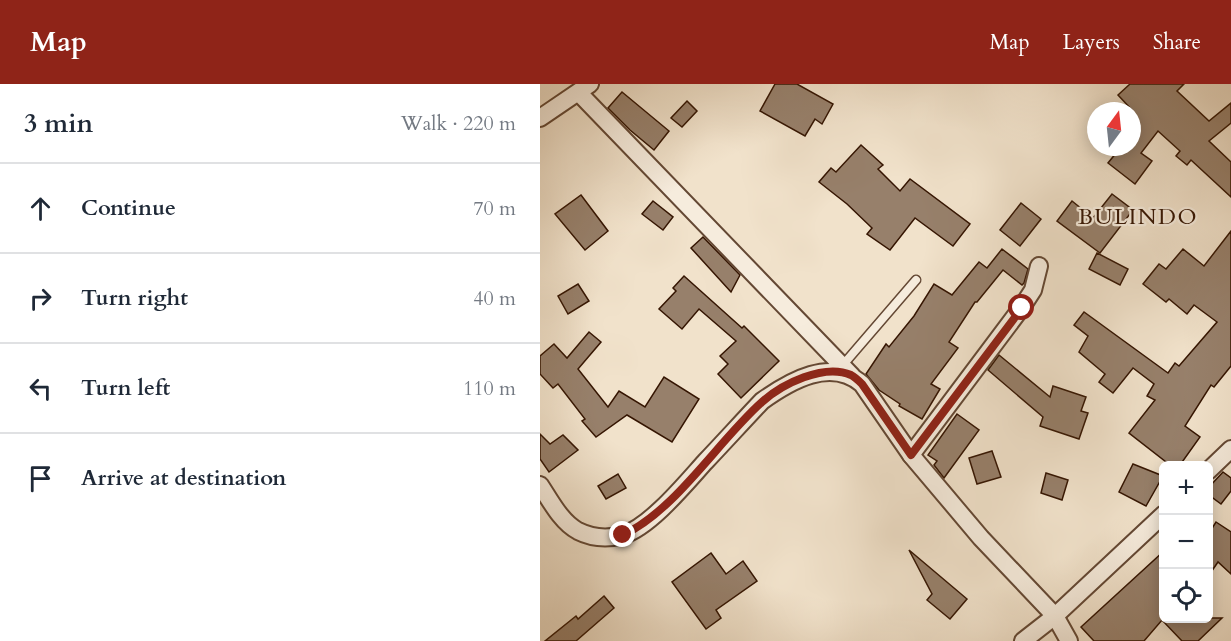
<!DOCTYPE html>
<meta charset="utf-8">
<style>
:root{--surface:#fff;--page:#f2f2f3;--text:#1f2937;--muted:#747a83;--line:#e0e1e3;--accent:#8f2418}
body{margin:0;font-family:Cardo,serif;background:var(--page);color:var(--text)}
.controls{position:absolute;right:18px;bottom:18px;display:grid;overflow:hidden;border-radius:9px;box-shadow:0 3px 15px #0003}
.controls button{width:54px;height:54px;display:grid;place-items:center;padding:0;border:0;border-bottom:2px solid var(--line);background:var(--surface);color:var(--text);font:30px sans-serif}
.compass{position:absolute;left:547px;top:18px;width:54px;height:54px;border-radius:50%;background:var(--surface);box-shadow:0 3px 15px #0003;rotate:15deg}
.stop{position:absolute;width:18px;height:18px;margin:-14px;border:4px solid #8f2418;border-radius:50%;background:#fff}
.stop.end{background:#8f2418;border-color:#fff;box-shadow:0 2px 6px #0008}
.list{margin:0;padding:0;list-style:none}
h2{display:flex;justify-content:space-between;align-items:center;height:78px;margin:0;padding:0 24px;font-size:26px}
h2 small{font-size:20px;font-weight:400;color:var(--muted)}
.list li{display:grid;grid-template-columns:39px 1fr auto;gap:18px;align-items:center;box-sizing:border-box;height:90px;padding:0 24px;border-top:2px solid var(--line)}
.list b{display:block;font-size:22px;white-space:nowrap}
.list em{font-size:20px;font-style:normal;color:var(--muted)}
.icon{flex:none;width:33px;height:33px;fill:none;stroke:currentColor;stroke-width:2;stroke-linecap:round;stroke-linejoin:round}
.map{position:relative;flex:none;width:691px;height:557px;overflow:hidden}
header{display:flex;align-items:center;gap:36px;box-sizing:border-box;height:84px;padding:0 30px;background:var(--accent);color:#fff}
header strong{font-size:28px}
nav{display:flex;gap:33px;margin-inline-start:auto;font-size:21px}
main{display:flex}
aside{flex:1;background:var(--surface)}
.map>svg:first-child{display:block}
</style>
<header>
<strong>Map</strong>
<nav><a>Map</a><a>Layers</a><a>Share</a></nav>
</header>
<main>
<aside>
<h2>3 min<small>Walk · 220 m</small></h2>
<ul class="list">
<li><svg class="icon" aria-label="ahead" viewBox="0 0 24 24"><path d="M12 20V5M6 11l6-6 6 6"/></svg><div><b>Continue</b></div><em>70 m</em></li>
<li><svg class="icon" aria-label="right" viewBox="0 0 24 24"><path d="M7 20v-9h11M14 6l5 5-5 5"/></svg><div><b>Turn right</b></div><em>40 m</em></li>
<li><svg class="icon" aria-label="left" viewBox="0 0 24 24"><path d="M17 20v-9H6M10 6l-5 5 5 5"/></svg><div><b>Turn left</b></div><em>110 m</em></li>
<li><svg class="icon" aria-label="arrive" viewBox="0 0 24 24"><path d="M6 21V4h12l-3 4 3 4H6"/></svg><div><b>Arrive at destination</b></div></li>
</ul>
</aside>
<div class="map">
<svg width="691" height="557" viewBox="0 0 691 557">
<rect width="100%" height="100%" fill="#f1e2cb"/>
<filter id="stains"><feTurbulence type="fractalNoise" baseFrequency=".00333" numOctaves="4"/><feColorMatrix values="0 0 0 0 .2 0 0 0 0 .09 0 0 0 0 .02 0 0 0 .5 -.17"/></filter>
<radialGradient id="worn" r=".72"><stop offset=".6" stop-color="#630" stop-opacity="0"/><stop offset="1" stop-color="#630" stop-opacity=".3"/></radialGradient>
<g fill="#97806b" stroke="#351502" stroke-width="1.5">
<polygon points="235,0 257,0 293,20 282,40 275,35 265,52 220,27"/>
<polygon points="590,0 644,0 637,7 669,37 691,19 691,39 669,57 691,78 691,113 651,76 647,81 636,72 640,67 618,47 601,69 612,77 595,100 568,79 581,63 592,63 592,26 578,11"/>
<polygon points="82,8 129,47 114,66 90,46 68,24"/>
<polygon points="147,17 157,27 142,43 131,34"/>
<polygon points="321,61 343,81 338,85 360,107 370,95 430,140 413,162 375,134 350,166 327,150 332,144 307,120 279,98 291,84 296,88"/>
<polygon points="572,110 593,126 560,169 517,137 532,117 553,134"/>
<polygon points="41,111 68,147 45,166 15,130"/>
<polygon points="113,117 133,133 123,146 102,130"/>
<polygon points="481,119 501,135 480,162 460,146"/>
<polygon points="691,147 691,282 674,303 671,301 645,342 660,353 640,381 630,381 589,349 615,316 607,312 614,300 593,284 573,309 559,298 565,290 539,268 548,252 534,241 544,228 628,289 635,279 639,282 677,238 654,221 647,230 629,215 626,218 603,200 619,180 626,185 643,165 664,182"/>
<polygon points="163,153 200,191 191,208 151,164"/>
<polygon points="462,165 488,185 484,199 482,201 463,186 437,218 435,218 409,258 418,264 391,300 400,305 382,335 359,322 360,320 339,306 326,290 346,260 349,263 374,232 394,200 412,211 439,178 447,184"/>
<polygon points="557,169 588,185 580,201 549,185"/>
<polygon points="144,192 202,244 204,242 239,277 201,314 178,290 188,280 180,272 196,257 159,225 142,245 119,225 136,207 133,204"/>
<polygon points="38,200 49,217 28,230 18,212"/>
<polygon points="49,248 61,258 38,285 68,323 79,307 105,323 124,293 159,315 132,358 87,331 56,353 42,337 45,335 18,300 13,304 0,290 0,272 14,260 27,274"/>
<polygon points="459,271 510,313 513,302 546,313 541,327 548,329 539,355 500,342 503,333 448,286"/>
<polygon points="417,330 439,346 404,394 394,381 397,377 388,371"/>
<polygon points="0,350 10,360 23,351 38,366 9,388 0,375"/>
<polygon points="452,367 461,393 437,400 429,374"/>
<polygon points="593,380 623,392 606,422 579,408"/>
<polygon points="683,388 691,394 691,407 681,420 669,411 669,403"/>
<polygon points="506,389 528,396 522,416 501,409"/>
<polygon points="78,390 86,404 66,415 58,402"/>
<polygon points="676,438 691,448 691,490 678,478 669,491 669,449"/>
<polygon points="369,466 427,515 410,535 387,516 392,510"/>
<polygon points="624,467 623,534 682,534 658,557 642,557 622,536 604,557 554,557 541,543"/>
<polygon points="171,469 186,490 203,477 217,497 176,526 181,534 166,545 132,498"/>
<polygon points="64,512 74,524 36,557 5,557 36,532 38,535"/>
</g>
<g fill="none" stroke-linecap="round" stroke-linejoin="round">
<defs>
<polyline id="lane" points="302,282 376,196"/>
<g id="street">
<polyline points="39,9 312,292"/>
<polyline points="0,34 50,0"/>
<polyline points="371,371 482,223 493,206 499,182"/>
<polyline points="668,387 691,365"/>
<path d="M0,401C10,416 21,438 38,447C52,454 68,455 83,451C110,443 146,399 165,378C184,358 203,337 222,317C250,297 291,273 322,300L371,371L441,454L515,532L529,557"/>
<polyline points="483,557 515,532 624,430"/>
</g>
</defs>
<use href="#lane" stroke="#644834" stroke-width="11"/>
<use href="#street" stroke="#644834" stroke-width="20"/>
<use href="#lane" stroke="#f6ecdd" stroke-width="8"/>
<use href="#street" stroke="#f6ecdd" stroke-width="16"/>
</g>
<g fill="none" stroke-linecap="round" stroke-linejoin="round">
<path stroke="#8f2418" stroke-width="8" d="M83,451C136,426 178,357 222,318C242,300 284,279 311,291C315,293 319,297 322,300L371,371L482,224"/>
</g>
<g text-anchor="middle" stroke-width="4.5" stroke-linejoin="round" paint-order="stroke">
<g font-size="22" letter-spacing="1.5" fill="#351502" stroke="#f6ecdd">
<text x="598" y="140">BULINDO</text>
</g>
</g>
<rect width="100%" height="100%" filter="url(#stains)"/>
<rect width="100%" height="100%" fill="url(#worn)"/>
</svg>
<div class="controls">
<button>+</button>
<button>−</button>
<button><svg class="icon" aria-label="locate" viewBox="0 0 24 24"><circle cx="12" cy="12" r="6"/><path d="M12 2v4M12 18v4M2 12h4M18 12h4"/></svg></button>
</div>
<svg class="compass" viewBox="-18 -18 36 36"><path d="M0-13l5 13h-10z" fill="#e53935"/><path d="M0 13l5-13h-10z" fill="#747a83"/></svg>
<div class="stop" style="left:482px;top:224px"></div>
<div class="stop end" style="left:83px;top:451px"></div>
</div>
</main>
